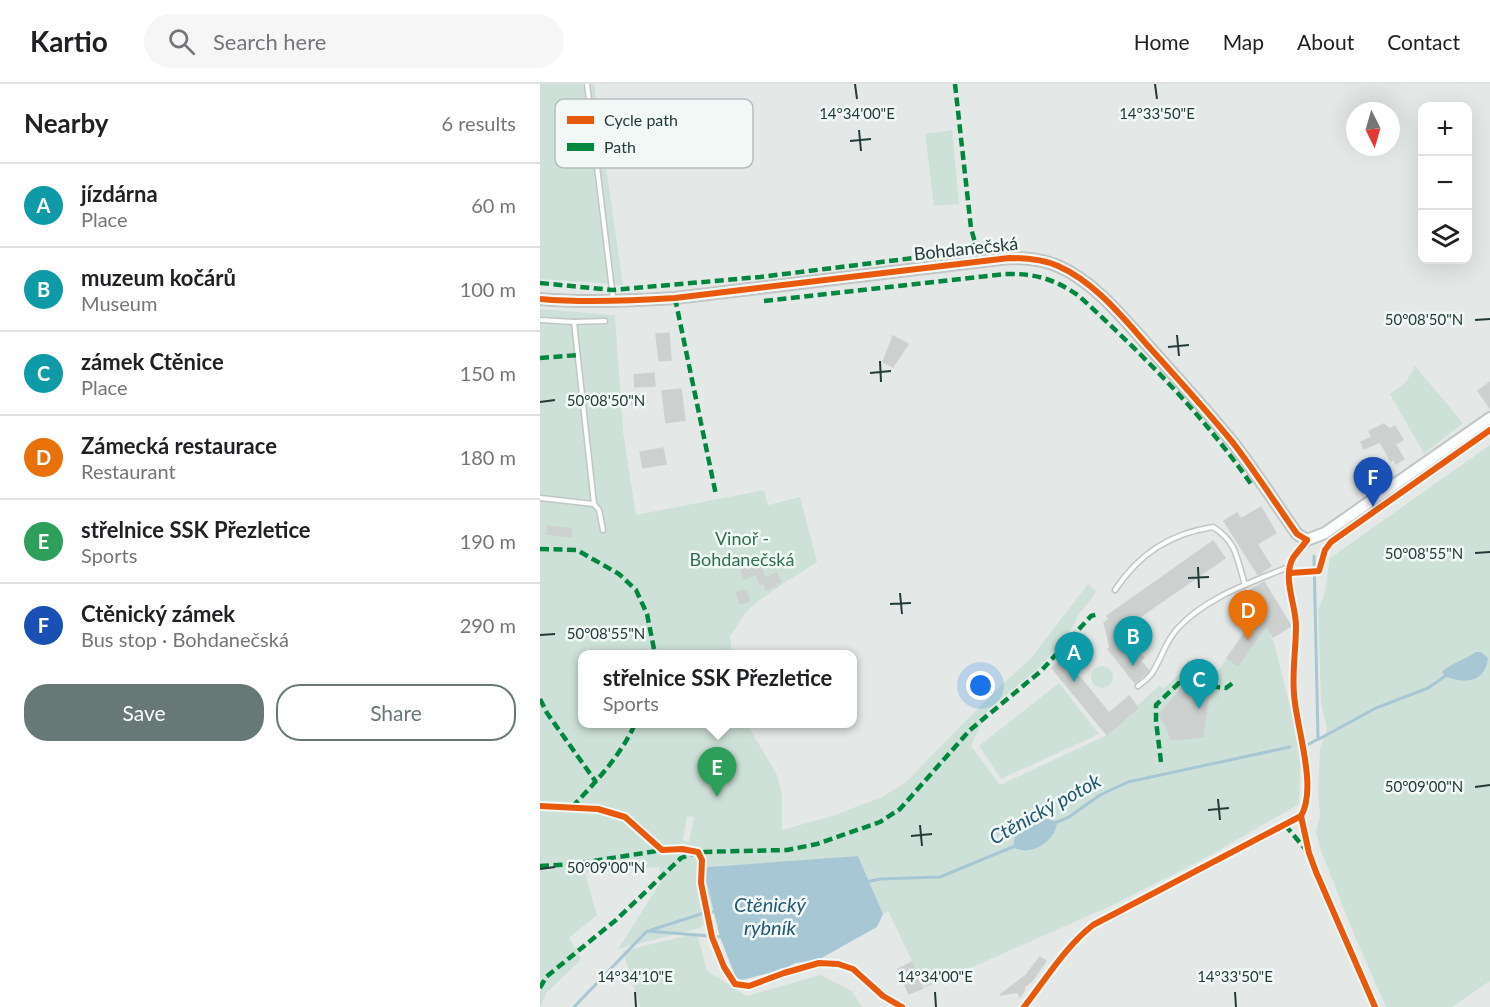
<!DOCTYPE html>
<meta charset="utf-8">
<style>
:root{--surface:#fff;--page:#f6f6f6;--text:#202124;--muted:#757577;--line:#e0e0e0;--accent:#677876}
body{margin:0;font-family:Lato,sans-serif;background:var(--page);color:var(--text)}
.controls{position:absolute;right:18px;top:18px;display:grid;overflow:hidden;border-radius:12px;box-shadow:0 6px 24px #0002}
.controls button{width:54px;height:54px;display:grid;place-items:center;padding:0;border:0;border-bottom:2px solid var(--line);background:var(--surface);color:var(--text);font:30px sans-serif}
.compass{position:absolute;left:806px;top:18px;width:54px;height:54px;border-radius:50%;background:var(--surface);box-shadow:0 6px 24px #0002;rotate:175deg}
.you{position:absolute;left:441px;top:602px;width:21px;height:21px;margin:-15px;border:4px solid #fff;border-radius:50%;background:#1a73e8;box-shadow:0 0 0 9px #1a73e833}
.badge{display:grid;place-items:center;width:39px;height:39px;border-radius:50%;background:var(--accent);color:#fff;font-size:20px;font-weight:700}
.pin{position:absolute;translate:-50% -50px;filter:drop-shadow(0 2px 3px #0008)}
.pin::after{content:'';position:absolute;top:32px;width:21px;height:18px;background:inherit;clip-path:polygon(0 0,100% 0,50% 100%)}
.popup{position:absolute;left:38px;top:566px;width:279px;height:78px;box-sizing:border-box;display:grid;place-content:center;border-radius:12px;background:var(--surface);filter:drop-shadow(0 2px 4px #0005);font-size:20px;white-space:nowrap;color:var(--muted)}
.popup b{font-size:22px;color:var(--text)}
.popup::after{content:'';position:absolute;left:50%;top:100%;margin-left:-12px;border:12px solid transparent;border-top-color:var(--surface)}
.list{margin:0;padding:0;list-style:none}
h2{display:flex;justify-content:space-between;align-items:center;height:78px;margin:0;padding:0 24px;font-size:26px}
h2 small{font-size:20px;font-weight:400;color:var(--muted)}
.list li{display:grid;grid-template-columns:39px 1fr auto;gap:18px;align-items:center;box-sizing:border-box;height:84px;padding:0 24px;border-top:2px solid var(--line)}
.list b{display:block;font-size:22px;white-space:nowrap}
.list p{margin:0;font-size:20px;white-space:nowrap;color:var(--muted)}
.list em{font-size:20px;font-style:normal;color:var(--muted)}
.actions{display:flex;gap:12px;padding:18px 24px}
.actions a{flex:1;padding:14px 0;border:2px solid var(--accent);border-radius:24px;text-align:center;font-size:21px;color:var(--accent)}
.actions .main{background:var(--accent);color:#fff}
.icon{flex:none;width:33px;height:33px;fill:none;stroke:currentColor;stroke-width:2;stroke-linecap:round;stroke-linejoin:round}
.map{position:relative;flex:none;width:950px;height:923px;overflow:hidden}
header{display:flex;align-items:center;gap:36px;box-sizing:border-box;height:84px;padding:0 30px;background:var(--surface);border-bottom:2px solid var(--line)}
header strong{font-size:28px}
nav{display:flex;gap:33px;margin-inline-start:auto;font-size:21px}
.search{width:420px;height:54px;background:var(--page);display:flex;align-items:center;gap:15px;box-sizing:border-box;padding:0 21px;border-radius:33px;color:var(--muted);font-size:22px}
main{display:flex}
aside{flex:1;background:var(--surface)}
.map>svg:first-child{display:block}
</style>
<header>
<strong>Kartio</strong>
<div class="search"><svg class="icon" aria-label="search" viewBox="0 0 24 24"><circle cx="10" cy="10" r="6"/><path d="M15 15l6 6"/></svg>Search here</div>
<nav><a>Home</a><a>Map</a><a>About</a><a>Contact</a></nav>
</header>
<main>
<aside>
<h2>Nearby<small>6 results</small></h2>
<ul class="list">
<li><span class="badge" style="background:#0f9aa8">A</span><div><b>jízdárna</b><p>Place</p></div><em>60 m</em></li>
<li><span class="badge" style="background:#0f9aa8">B</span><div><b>muzeum kočárů</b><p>Museum</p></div><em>100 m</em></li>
<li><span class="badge" style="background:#0f9aa8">C</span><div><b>zámek Ctěnice</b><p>Place</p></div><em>150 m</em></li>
<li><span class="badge" style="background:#e8710a">D</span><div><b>Zámecká restaurace</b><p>Restaurant</p></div><em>180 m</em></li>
<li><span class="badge" style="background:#2e9e5b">E</span><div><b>střelnice SSK Přezletice</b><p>Sports</p></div><em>190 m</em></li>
<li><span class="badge" style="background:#1a4fb4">F</span><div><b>Ctěnický zámek</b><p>Bus stop · Bohdanečská</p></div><em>290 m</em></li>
</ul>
<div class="actions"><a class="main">Save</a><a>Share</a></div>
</aside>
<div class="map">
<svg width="950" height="923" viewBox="0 0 950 923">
<rect width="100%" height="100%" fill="#e4e9e8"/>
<g fill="#cee1d8" fill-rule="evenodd">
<polygon points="0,0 54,0 83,201 0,195"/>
<polygon points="412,46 419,120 394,122 385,50"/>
<path d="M0,225L75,231L83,347L96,431L224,406L228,421L260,413L277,478C254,493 230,507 209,525C201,533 197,544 190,552L192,570H42V640H207L237,691L242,711V746L292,732L342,713L366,698L450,612L491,574L548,500L556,507C550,519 539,526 535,539L501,582L448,626L431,662L460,701L567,651L598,624L597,622L620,601L623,605L643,587L649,590L653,597L651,602L642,604L619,632L627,643L631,656L663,653L669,610L663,609C666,600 681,584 687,574L698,582L726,542L734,559L761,666L759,720L669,772L573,821L385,904L348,827L343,830L318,772L164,788L173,827L160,844L78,865L122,796L119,783L45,789L57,831L29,854L41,874L39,878L7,908L0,923ZM147,732L154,733L149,758L143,756Z"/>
<polygon points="875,282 923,339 884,370 850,310 866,298"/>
<polygon points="950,361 950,897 912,923 846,923 815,853 780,764 776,748 780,731 778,706 780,664 787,645 781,619 778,526 785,508 790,474"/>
<circle cx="562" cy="593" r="11"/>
<polygon points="519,599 559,650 461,695 439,662"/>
<polygon points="157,849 167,887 207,912 280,891 312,907 322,923 100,923 83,867"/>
</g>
<g fill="#a8c7d4">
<path d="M936,568H941L948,574C946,594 931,600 913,595C907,593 905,593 902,588C908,581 926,575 936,568Z"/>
<path d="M508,735L517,738C516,757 490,774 473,763L476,747L493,737Z"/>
<polygon points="318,772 343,830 337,843 278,876 255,879 244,885 202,896 196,894 180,853 164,788 168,783"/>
</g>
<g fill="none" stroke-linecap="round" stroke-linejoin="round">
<g stroke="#a8c7d4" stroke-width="3">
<polyline points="779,655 836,624 888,604 907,591"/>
<polyline points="769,660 778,655 774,472"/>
<polyline points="515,739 529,733 560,711 588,698 750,663"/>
<polyline points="326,798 340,795 400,793 475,762"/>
<polyline points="111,846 167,828 176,828"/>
<polyline points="34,923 107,847 182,853"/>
</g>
</g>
<g fill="#ccd0cf" stroke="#cdd2d1" stroke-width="1.5">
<polygon points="129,249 131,276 119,277 116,250"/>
<polygon points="353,252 368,260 353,283 343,278"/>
<polygon points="114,289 115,302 95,303 94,291"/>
<polygon points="950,298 950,324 938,307"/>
<polygon points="141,305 145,336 126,339 122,307"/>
<polygon points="101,310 102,319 92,321 91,311"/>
<polygon points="844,340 850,345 855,342 863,356 855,360 864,375 856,380 853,375 851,377 840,358 824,365 821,358 832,353 829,347"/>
<polygon points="123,364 126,380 103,384 100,368"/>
<polygon points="721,423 736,449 717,460 731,482 718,491 684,437 697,429 701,435"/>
<polygon points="8,442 32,445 31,453 7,450"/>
<polygon points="673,457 685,474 581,546 604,574 600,576 609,587 595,599 568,565 570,563 564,539 569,535 567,532"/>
<polygon points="219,477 225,494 237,489 241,498 236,500 237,502 226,506 224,499 220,501 216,490 204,495 201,486"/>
<polygon points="724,498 751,542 733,553 726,542 698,582 687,574 718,530 705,509"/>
<polygon points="206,506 210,517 200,520 196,508"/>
<polygon points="544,557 553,568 533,585 569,629 589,612 598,624 567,651 512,584"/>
<polygon points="652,597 665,601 663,609 669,610 663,653 631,656 627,643 619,631 642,604 651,602"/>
<polygon points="500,873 506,877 492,897 484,903 485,905 480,913 478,908 460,911 486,891"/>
<polygon points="372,878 383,904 369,910 358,885"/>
</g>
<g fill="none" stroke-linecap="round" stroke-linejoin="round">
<defs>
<g id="service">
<polyline points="47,0 73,214"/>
<polyline points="0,236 34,238 65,237"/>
<polyline points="34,238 54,420 59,426 63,446"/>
<polyline points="0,414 54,420"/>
<path d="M575,506C599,470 629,450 673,443C697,458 697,475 705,501"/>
<path d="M756,542C754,522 742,493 754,474C757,468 762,463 766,458"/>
<path d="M598,602C603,598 609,594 612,589C622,574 624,560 637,545C666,513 712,498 751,482"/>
</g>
<path id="tertiary" d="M0,215C45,219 90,217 135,214L469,174C486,174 502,175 518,182C555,198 584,235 610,264C638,295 667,327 694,360C716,389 736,420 757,450L767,456L785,449L950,334"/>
</defs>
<use href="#service" stroke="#c1c6c5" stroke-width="7"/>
<use href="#tertiary" stroke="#c1c6c5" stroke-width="14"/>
<use href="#service" stroke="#fbfcfc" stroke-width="4"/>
<use href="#tertiary" stroke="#fbfcfc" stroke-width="10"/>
<g stroke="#00873e" stroke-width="4.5" stroke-dasharray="9 4.5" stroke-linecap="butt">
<polyline points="415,0 431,144 437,166"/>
<polyline points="0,199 72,206 220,193 398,171 435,161"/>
<polyline points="135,214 176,411"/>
<path d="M224,217L465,190C494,189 515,195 539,212C601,269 662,329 711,400"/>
<polyline points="0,274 38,271"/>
<polyline points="0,465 37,466 79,490 96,506 107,530 115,570"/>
<polyline points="0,615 7,629 56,698"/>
<polyline points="621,678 616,637 616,621 639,599 686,604 694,598"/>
<path d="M32,723C56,698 81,671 95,640"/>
<polyline points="745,741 767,767"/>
<polyline points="0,782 34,780 123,766"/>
<polyline points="0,904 6,893 76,836 141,774 158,768 247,766 277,760 340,738 360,725 430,646 501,587 551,532 559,530"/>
</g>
<defs>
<g id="cycleway">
<path d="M0,215C45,219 90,217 135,214L469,174C486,174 502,175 518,182C555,198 584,235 610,264C638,295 667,327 694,360C716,389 736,420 757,450L767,456"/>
<polyline points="750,489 779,487 785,466 791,458 950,346"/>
<polyline points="0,722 58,725 85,733 122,766 142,765 158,768 162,776 161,799 172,853 184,883 195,900 209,902 244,889 279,879 298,880 313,885 343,912 362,923"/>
<polyline points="761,732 769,769 776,788 835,923"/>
<path d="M484,923C506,895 525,863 553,841L761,732C778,703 756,643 754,610C752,587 756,565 756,542C756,521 742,494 753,474C757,468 763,462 767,456"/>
</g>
</defs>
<use href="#cycleway" stroke="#f2f8f6" stroke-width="10"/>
<use href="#cycleway" stroke="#e8590c" stroke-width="6"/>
</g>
<path fill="none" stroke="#233b38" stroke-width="2" d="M315,0L317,15M615,0L617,15M319,46L321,67M310,57L331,55M935,236L950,235M637,251L639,272M628,263L649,261M340,277L341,298M330,289L351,287M0,318L15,316M935,469L950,468M658,483L659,504M648,494L669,493M360,509L362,530M350,520L371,519M0,551L15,550M935,703L950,701M678,715L680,736M668,726L689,724M380,741L382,762M371,752L392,750M0,785L15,783M95,908L96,923M395,908L396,923M695,908L696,923"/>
<g text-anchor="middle" stroke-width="5" stroke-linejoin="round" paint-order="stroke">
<g font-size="18" fill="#233b38" stroke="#f2f8f6">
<text transform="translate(426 165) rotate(-6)" y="6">Bohdanečská</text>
</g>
<g font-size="18" fill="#306f53" stroke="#f2f8f6">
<text x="202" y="461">Vinoř -<tspan x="202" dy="21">Bohdanečská</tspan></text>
</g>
<g font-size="20" font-style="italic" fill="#225873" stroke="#f2f8f6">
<text transform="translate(505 725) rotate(-29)" y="7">Ctěnický potok</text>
<text x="230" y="828">Ctěnický<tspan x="230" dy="23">rybník</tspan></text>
</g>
</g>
<rect x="15" y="15" width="198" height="69" rx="9" fill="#f2f8f6" stroke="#b4bfbd" stroke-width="1.5"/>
<rect x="27" y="32" width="27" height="8" fill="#e8590c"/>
<rect x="27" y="59" width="27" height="8" fill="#00873e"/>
<g font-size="16" fill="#233b38">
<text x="64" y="42">Cycle path</text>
<text x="64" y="69">Path</text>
</g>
<g font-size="15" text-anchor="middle" fill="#233b38" stroke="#f2f8f6" stroke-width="5" stroke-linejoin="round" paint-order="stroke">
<text x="317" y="35">14°34'00"E</text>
<text x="617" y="35">14°33'50"E</text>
<text x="884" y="241">50°08'50"N</text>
<text x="66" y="322">50°08'50"N</text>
<text x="884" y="475">50°08'55"N</text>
<text x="66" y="555">50°08'55"N</text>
<text x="884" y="708">50°09'00"N</text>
<text x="66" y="789">50°09'00"N</text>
<text x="95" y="898">14°34'10"E</text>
<text x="395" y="898">14°34'00"E</text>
<text x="695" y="898">14°33'50"E</text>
</g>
</svg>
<div class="controls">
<button>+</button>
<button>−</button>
<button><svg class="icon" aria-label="layers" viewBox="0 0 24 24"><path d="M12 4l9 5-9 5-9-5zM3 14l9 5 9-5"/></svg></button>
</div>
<svg class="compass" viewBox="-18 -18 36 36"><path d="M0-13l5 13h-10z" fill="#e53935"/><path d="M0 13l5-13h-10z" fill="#757577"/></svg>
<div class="you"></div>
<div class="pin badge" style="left:534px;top:598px;background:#0f9aa8">A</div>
<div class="pin badge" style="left:593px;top:582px;background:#0f9aa8">B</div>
<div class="pin badge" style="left:659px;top:625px;background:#0f9aa8">C</div>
<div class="pin badge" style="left:708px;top:556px;background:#e8710a">D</div>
<div class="pin badge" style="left:177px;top:713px;background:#2e9e5b">E</div>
<div class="popup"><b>střelnice SSK Přezletice</b>Sports</div>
<div class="pin badge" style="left:833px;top:423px;background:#1a4fb4">F</div>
</div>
</main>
